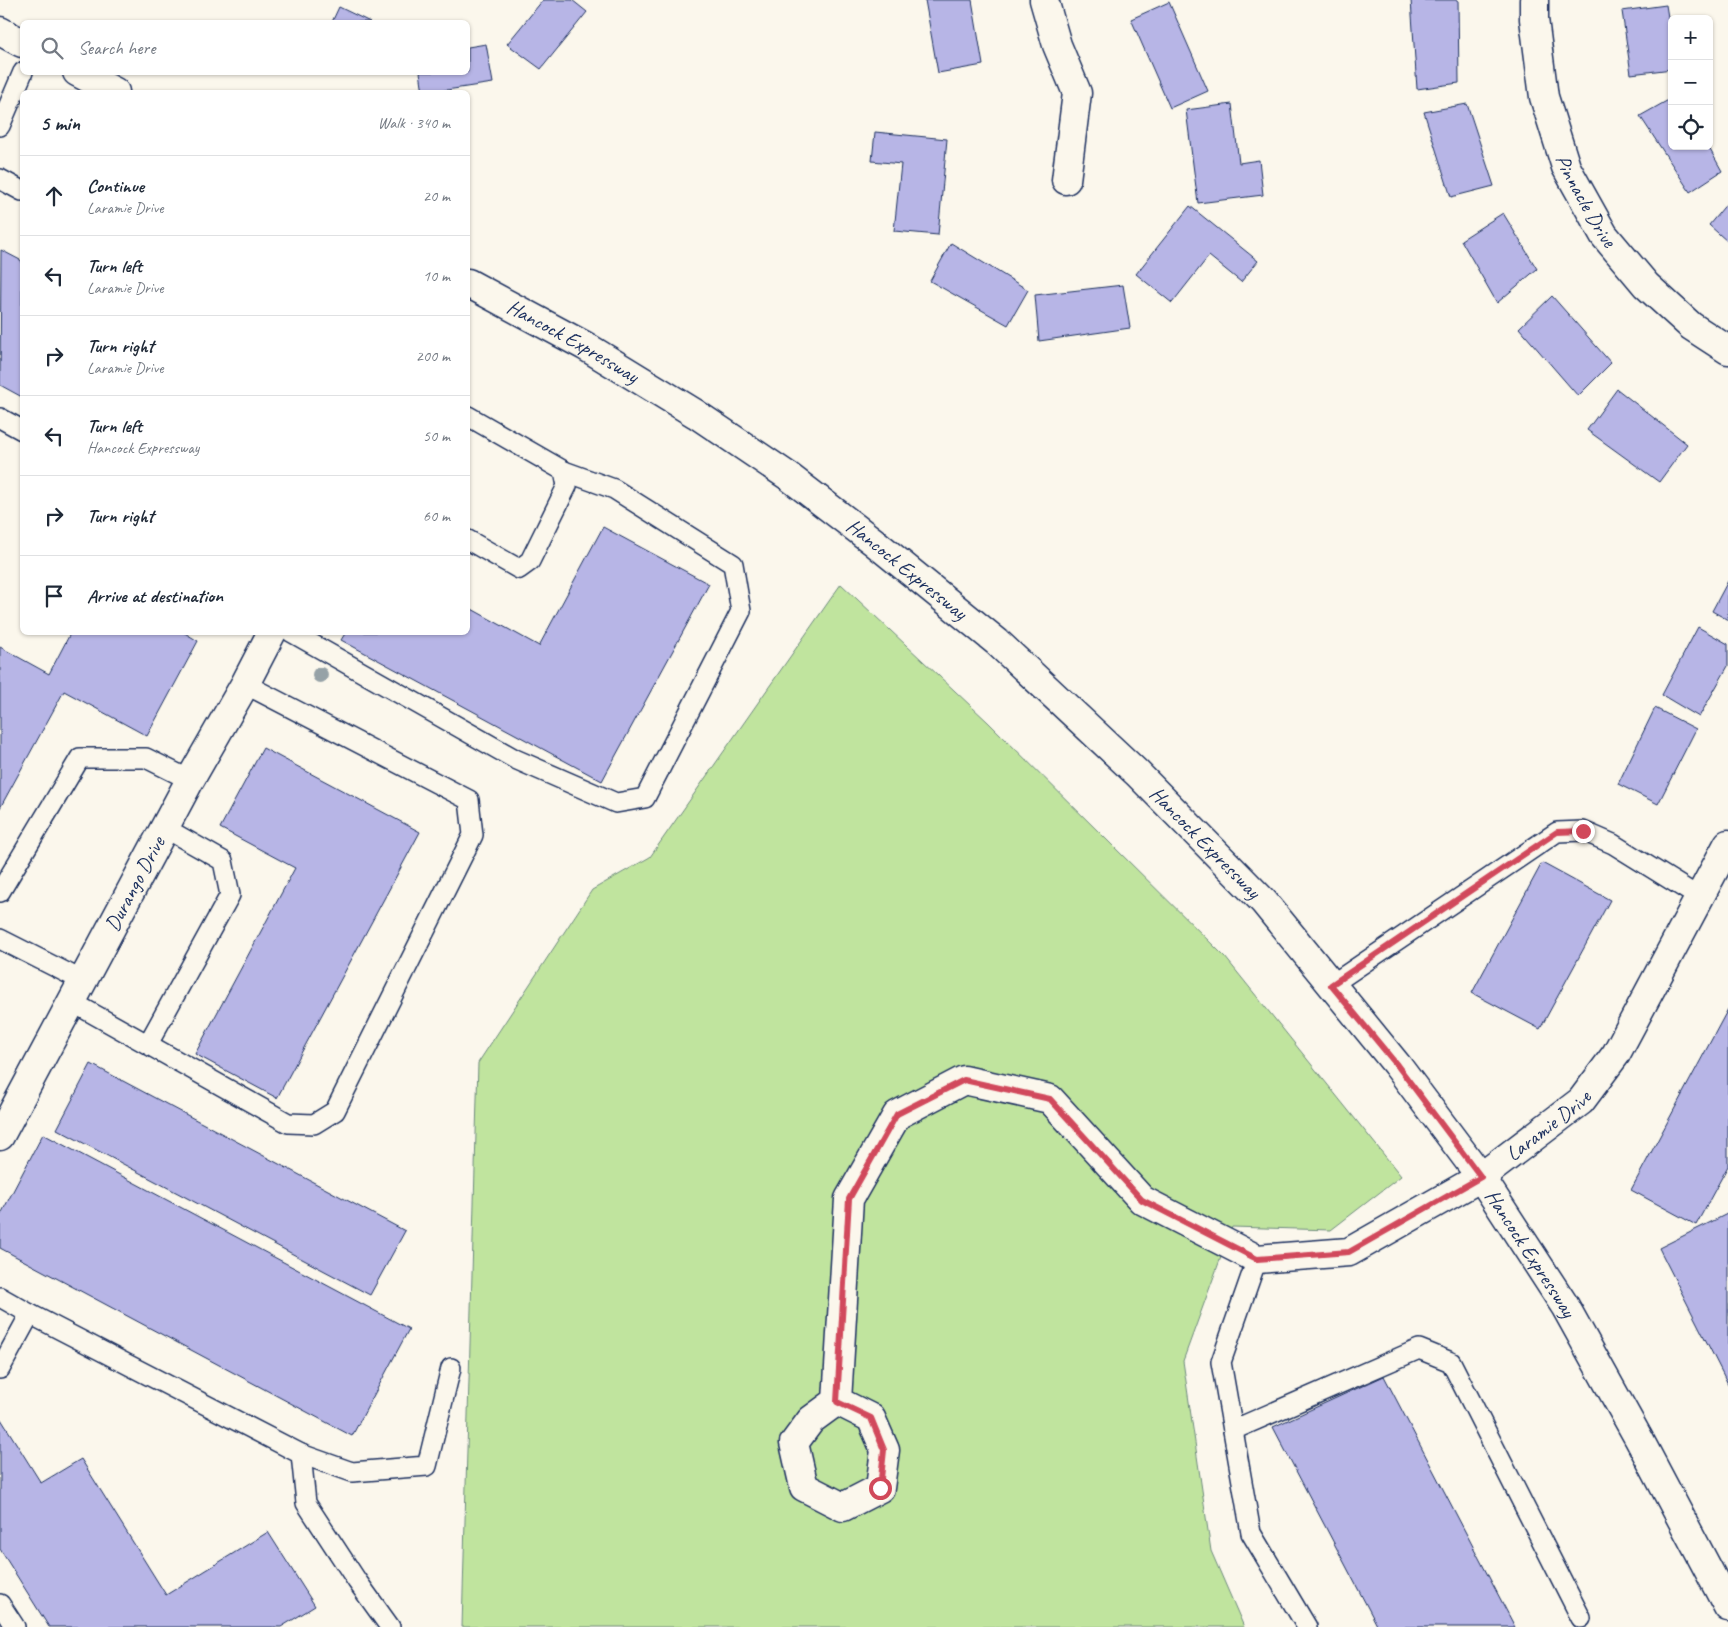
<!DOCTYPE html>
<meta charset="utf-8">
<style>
:root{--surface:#fff;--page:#f2f2f3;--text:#1f2937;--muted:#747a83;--line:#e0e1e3}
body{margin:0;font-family:Caveat,sans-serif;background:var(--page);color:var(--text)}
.controls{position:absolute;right:15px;top:15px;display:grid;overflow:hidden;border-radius:8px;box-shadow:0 1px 4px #0004}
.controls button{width:45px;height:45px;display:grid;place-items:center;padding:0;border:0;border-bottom:1px solid var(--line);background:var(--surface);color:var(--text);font:25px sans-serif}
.stop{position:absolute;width:15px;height:15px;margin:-11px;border:4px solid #d1495b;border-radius:50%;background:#fff}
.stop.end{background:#d1495b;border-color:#fff;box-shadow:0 1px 5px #0008}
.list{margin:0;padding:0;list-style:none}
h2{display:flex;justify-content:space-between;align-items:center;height:65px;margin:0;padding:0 20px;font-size:21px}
h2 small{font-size:16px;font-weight:400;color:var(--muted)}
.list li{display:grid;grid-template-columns:32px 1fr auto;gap:15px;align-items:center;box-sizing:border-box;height:80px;padding:0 20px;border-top:1px solid var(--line)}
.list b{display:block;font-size:19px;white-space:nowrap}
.list p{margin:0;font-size:16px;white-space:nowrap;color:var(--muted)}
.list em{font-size:16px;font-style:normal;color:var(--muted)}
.icon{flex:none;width:28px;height:28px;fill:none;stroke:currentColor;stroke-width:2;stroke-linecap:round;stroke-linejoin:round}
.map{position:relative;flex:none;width:1728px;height:1627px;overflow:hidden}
.search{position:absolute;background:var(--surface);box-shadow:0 1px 4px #0004;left:20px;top:20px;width:450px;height:55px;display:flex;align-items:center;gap:12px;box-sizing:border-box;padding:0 18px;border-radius:8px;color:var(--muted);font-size:19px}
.panel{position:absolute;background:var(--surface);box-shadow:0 1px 4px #0004;left:20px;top:90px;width:450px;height:545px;border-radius:8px}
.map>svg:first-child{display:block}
</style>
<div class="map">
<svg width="1728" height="1627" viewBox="0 0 1728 1627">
<rect width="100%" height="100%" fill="#fbf7ec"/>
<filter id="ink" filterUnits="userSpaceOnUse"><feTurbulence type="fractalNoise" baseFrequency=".02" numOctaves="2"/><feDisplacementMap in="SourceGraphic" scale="10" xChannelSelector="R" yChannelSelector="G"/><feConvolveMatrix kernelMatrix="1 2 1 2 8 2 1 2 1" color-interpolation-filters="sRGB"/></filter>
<g filter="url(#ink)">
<polygon fill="#c0e49e" stroke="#6e8a7e" points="841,584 988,722 1225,957 1401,1176 1331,1230 1232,1227 1183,1361 1211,1551 1244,1627 462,1627 478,1063 592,890 650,857"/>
<g fill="#b7b5e6" stroke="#1b2f5e">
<polygon points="543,0 572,0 587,12 541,69 507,44"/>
<polygon points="925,0 972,0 983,65 938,73"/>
<polygon points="1411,0 1458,0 1459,83 1417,89"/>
<polygon points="1169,2 1208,91 1170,108 1131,19"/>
<polygon points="1666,5 1672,42 1672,69 1631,74 1622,11"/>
<polygon points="339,7 370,22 332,22"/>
<polygon points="486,44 493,83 433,92 423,92 420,72 468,72 468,47"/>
<polygon points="1672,98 1672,146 1708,146 1722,171 1690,192 1640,116"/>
<polygon points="1232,104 1239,163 1259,160 1263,195 1198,203 1186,110"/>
<polygon points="1467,104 1494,186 1451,197 1424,112"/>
<polygon points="875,132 947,139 938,235 894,231 901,164 872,161"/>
<polygon points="1728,202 1728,242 1709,225"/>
<polygon points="1190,206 1258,261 1241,282 1209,256 1172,303 1136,274"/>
<polygon points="1503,213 1537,269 1497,303 1461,240"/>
<polygon points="951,243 1028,290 1008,325 930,281"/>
<polygon points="1,250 22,261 22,397 0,385"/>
<polygon points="1123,285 1130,328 1039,341 1035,295"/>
<polygon points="1552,296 1611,363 1578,396 1519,328"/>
<polygon points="1617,389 1687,444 1659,482 1587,430"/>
<polygon points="603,527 709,584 602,781 341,640 346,632 468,632 468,607 539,646"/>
<polygon points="1728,581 1728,620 1712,611"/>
<polygon points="1698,627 1728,644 1728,666 1699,717 1662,695"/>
<polygon points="71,632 183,632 198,641 147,736 64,691 0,808 0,647 49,674"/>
<polygon points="1655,708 1696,729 1658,804 1618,784"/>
<polygon points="263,748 420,832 277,1098 195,1054 295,868 220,828"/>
<polygon points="1542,863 1610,900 1540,1029 1472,993"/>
<polygon points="1728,1009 1728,1166 1696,1225 1631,1190"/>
<polygon points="91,1064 405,1231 370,1295 57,1129"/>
<polygon points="43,1134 409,1329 352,1436 0,1248 0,1216"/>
<polygon points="1727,1214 1728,1216 1728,1384 1659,1248"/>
<polygon points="1384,1376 1515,1627 1378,1627 1273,1427"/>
<polygon points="0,1419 1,1419 41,1483 81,1459 166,1595 268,1532 315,1606 281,1627 49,1627 0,1549"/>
</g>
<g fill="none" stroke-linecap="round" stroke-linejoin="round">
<defs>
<g id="service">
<polyline points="0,126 23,72"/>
<polyline points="0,179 22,191"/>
<polyline points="468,416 564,471 567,486 530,561 519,569 468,540"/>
<polyline points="0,418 22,430"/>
<polyline points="291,632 515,759 616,803 645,798 741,611 733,564 614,489 564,471"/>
<polyline points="0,892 80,758 146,758 190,780"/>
<polyline points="0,939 83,981"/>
<polyline points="1331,985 1557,832 1583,831 1613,844 1700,898"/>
<polyline points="72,1002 288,1123 314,1124 335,1111 473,835 469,800 245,684"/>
<polyline points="148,1044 230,895 223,861 165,828"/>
<polyline points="1257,1259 1221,1362 1251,1533 1307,1627"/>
<polyline points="0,1297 30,1314 301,1454 306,1503 357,1581 390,1627"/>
<polyline points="0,1369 30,1314"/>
<polyline points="1233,1430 1419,1349 1451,1362 1581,1618"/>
<polyline points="301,1454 352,1472 427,1466 451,1368"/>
<polyline points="0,1604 15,1627"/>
</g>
<g id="minor">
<polyline points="1044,0 1057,45 1077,93 1066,180"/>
<path id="s1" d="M1534,0V19L1544,97L1566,167L1604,235L1646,285L1691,326L1728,350"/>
<path id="s2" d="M0,1136L190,780L245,684L272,632"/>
<path id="s3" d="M837,1401L811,1420L794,1443L804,1487L843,1507L880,1488L885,1450L871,1418L837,1401L849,1199L897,1115L964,1080L1050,1099L1142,1200L1257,1259L1349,1252L1481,1177L1581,1101L1616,1054L1728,844"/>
</g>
<g id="primary">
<polyline points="0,31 22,43"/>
<polyline points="77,72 115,92"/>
<path id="s4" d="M468,283L585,346L696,414L788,476L874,542L997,642L1137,773L1264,902L1397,1065L1481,1177L1565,1306L1639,1439L1728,1607"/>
</g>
</defs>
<use href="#service" stroke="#1b2f5e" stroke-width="22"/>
<use href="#minor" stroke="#1b2f5e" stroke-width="31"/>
<use href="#primary" stroke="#1b2f5e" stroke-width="31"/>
<use href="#service" stroke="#fbf7ec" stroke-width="19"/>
<use href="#minor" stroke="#fbf7ec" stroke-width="28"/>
<use href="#primary" stroke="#fbf7ec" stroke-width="28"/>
</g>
<circle fill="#96a2a7" cx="320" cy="675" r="8"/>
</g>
<g fill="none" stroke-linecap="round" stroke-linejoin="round" filter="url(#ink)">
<polyline stroke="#d1495b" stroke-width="6" points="880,1488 884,1450 871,1418 837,1402 849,1199 897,1114 964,1080 1050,1099 1142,1200 1257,1259 1349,1252 1481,1177 1397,1065 1331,985 1557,832 1583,831"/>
</g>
<g text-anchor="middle" stroke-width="4.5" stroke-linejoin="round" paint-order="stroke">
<g font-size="21" fill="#1b2f5e" stroke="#fbf7ec">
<text dy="7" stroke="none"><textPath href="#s1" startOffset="210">Pinnacle Drive</textPath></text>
<text dy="7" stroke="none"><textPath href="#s4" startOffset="120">Hancock Expressway</textPath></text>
<text dy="7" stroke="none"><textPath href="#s4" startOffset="525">Hancock Expressway</textPath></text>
<text dy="7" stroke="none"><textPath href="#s4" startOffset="930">Hancock Expressway</textPath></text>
<text dy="7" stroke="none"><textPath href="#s2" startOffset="286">Durango Drive</textPath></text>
<text dy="7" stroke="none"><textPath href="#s3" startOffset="1360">Laramie Drive</textPath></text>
<text dy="7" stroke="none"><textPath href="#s4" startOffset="1455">Hancock Expressway</textPath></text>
</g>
</g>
</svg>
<div class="controls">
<button>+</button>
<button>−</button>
<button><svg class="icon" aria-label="locate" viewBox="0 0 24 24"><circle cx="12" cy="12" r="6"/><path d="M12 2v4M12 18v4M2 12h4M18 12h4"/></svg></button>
</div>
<div class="stop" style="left:880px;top:1488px"></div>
<div class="stop end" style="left:1583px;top:831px"></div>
<div class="search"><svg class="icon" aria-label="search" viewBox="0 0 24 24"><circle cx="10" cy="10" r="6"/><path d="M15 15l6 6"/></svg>Search here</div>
<section class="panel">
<h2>5 min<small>Walk · 340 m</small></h2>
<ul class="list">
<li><svg class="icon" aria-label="ahead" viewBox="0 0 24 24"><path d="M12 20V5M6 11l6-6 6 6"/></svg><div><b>Continue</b><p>Laramie Drive</p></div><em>20 m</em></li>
<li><svg class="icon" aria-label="left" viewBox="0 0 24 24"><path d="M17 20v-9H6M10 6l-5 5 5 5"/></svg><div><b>Turn left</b><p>Laramie Drive</p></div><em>10 m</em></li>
<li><svg class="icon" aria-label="right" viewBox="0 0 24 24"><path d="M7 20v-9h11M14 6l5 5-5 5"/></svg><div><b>Turn right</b><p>Laramie Drive</p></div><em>200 m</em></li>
<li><svg class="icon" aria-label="left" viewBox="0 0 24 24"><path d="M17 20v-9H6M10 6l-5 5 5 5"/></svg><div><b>Turn left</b><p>Hancock Expressway</p></div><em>50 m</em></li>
<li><svg class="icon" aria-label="right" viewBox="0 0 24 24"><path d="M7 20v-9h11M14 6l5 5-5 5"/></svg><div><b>Turn right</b></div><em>60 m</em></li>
<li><svg class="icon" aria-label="arrive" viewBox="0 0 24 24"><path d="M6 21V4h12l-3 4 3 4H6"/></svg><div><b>Arrive at destination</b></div></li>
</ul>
</section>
</div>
